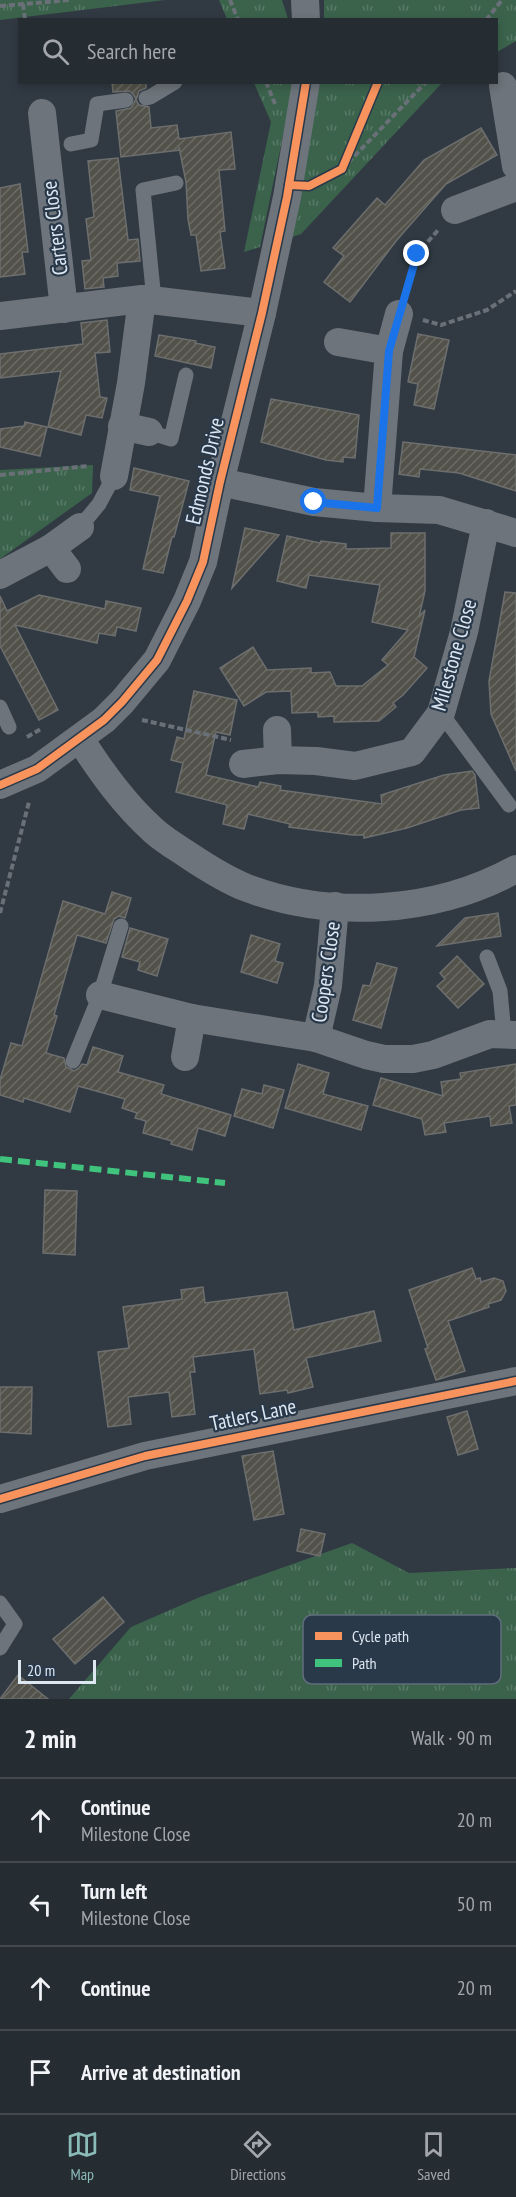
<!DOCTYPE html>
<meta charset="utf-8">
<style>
:root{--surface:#252c32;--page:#2d343a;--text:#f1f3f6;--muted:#a3a7ac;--line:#42484d;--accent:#8bbbb9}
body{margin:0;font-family:"PT Sans Narrow",sans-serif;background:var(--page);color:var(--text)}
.scale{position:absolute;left:18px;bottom:15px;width:78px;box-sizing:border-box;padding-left:6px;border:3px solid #dde7f2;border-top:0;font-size:16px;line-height:21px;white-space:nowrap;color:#dde7f2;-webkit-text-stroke:4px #2a394a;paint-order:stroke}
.stop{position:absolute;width:18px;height:18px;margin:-14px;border:4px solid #1a73e8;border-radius:50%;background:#fff}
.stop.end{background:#1a73e8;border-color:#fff;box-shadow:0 2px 6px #0008}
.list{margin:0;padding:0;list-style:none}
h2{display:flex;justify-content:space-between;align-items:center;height:78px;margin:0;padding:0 24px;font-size:26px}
h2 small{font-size:20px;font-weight:400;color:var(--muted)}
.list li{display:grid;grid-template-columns:39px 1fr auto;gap:18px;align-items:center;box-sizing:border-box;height:84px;padding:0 24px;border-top:2px solid var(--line)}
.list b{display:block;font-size:22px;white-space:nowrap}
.list p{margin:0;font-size:20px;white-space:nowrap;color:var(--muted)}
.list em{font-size:20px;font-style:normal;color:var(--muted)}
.icon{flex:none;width:33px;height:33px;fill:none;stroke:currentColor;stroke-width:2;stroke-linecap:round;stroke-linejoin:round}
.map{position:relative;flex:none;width:516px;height:1699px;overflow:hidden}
.search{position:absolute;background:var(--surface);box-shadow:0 3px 9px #0003;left:18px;right:18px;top:18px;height:66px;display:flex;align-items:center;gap:15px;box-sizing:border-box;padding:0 21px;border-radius:0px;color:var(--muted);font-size:22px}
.sheet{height:414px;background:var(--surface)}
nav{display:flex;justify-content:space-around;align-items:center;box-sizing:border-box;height:84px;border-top:2px solid var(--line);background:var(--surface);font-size:16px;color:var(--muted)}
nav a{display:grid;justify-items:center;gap:3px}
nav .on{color:var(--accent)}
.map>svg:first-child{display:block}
</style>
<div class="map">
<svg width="516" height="1699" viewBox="0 0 516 1699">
<defs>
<pattern id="grass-tufts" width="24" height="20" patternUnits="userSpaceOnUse" patternTransform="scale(1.5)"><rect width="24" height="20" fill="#3b634c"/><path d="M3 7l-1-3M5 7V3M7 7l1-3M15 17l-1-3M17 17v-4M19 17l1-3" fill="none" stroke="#577966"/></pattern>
<pattern id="building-hatch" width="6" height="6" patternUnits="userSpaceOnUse" patternTransform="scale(1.5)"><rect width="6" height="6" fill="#53524a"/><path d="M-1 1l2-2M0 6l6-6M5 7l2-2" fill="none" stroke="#6b6b65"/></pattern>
</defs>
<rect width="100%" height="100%" fill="#313a43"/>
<g fill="url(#grass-tufts)">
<polygon points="0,0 165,0 0,20"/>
<polygon points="219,0 282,0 288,19 227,19"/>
<polygon points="324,0 516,0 516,41 497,52 496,20 324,19"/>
<polygon points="254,83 293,83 291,97 260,247 244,252 271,122"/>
<polygon points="320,83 442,83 301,234 289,238"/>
<polygon points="93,465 92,493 0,559 0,470"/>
<polygon points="352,1543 409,1573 516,1568 516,1699 69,1699 131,1627 200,1597"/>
</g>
<g fill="url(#building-hatch)" stroke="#6d6e6e" stroke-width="1.5">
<polygon points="112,82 146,82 146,88 139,91 136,100 139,105 149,107 151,128 177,125 179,139 231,132 235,169 219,170 225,231 220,232 225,268 201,271 196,235 191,235 188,219 186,182 179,147 180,150 121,157 116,111 131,108 136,99 133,94 129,91 113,92"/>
<polygon points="481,128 497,155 446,184 396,241 350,302 324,282 344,256 333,248 377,198 385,205 424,160"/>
<polygon points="118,158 128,240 138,239 140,261 117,263 118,276 103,278 104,287 85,289 82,261 91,260 86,219 94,217 88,161"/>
<polygon points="20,184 28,252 22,252 25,274 0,277 0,188"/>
<polygon points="107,320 110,352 95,353 100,397 107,398 102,418 86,415 81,435 48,427 61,371 0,378 0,354 83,344 81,323"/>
<polygon points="418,334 449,340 434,409 414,405 418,384 408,382"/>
<polygon points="159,335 196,341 195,343 215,347 211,368 155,356"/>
<polygon points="271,399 359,415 355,458 343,457 343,462 326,460 261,442"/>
<polygon points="25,422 47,427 40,456 0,447 0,429 24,426"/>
<polygon points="403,442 516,455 516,491 459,473 420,469 419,477 399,474"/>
<polygon points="134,468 189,481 174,537 172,537 163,573 143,569 160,496 130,490"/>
<polygon points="245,528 279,535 232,588"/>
<polygon points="391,533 425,533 425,591 419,617 425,610 414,657 427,668 403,695 393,703 396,707 379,721 334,722 334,716 318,717 318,712 292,713 291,691 266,692 244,706 220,668 253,647 267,670 311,668 311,673 330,672 336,686 362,686 388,665 382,660 408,630 372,622 380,585 309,575 306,588 277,581 287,536 320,543 321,541 346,544 346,549 391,548"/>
<polygon points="505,592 516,593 516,771 491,714 489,681"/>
<polygon points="39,595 105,609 106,601 141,608 136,631 117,627 115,636 99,633 97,643 15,625 58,710 39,720 0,646 0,596 7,611"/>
<polygon points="194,691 237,700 230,735 216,732 206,775 258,787 260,782 281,786 280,790 382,804 381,795 444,775 472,771 475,775 479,808 461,810 407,828 364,838 364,835 353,835 289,827 290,824 248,814 244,829 223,824 227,805 176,792 183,763 171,760 177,737 184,739"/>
<polygon points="112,892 131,898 125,918 119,916 114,919 106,943 77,935 54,1015 57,1016 46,1053 64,1058 66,1067 74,1071 79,1068 82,1064 87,1065 93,1047 123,1056 118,1072 164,1085 161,1094 231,1115 225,1136 198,1128 192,1150 171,1144 172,1141 143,1133 146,1121 135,1118 137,1113 122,1108 125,1099 78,1086 70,1112 24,1098 23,1102 0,1095 0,1080 11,1043 22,1046 63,901 105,914"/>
<polygon points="498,913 501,936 437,946 465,918"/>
<polygon points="130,928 168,939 157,976 138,970 140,962 122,957"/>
<polygon points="251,935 280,944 275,961 283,963 277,983 241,972"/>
<polygon points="457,956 484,984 458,1008 437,986 445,979 440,973"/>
<polygon points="377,963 397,968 381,1028 353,1020 363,985 370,986"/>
<polygon points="298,1064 329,1073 323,1094 368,1106 361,1130 285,1108"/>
<polygon points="516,1064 516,1105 509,1106 512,1123 491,1126 490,1116 444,1123 446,1132 425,1135 422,1119 373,1105 381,1078 443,1096 441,1082 461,1079 460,1073"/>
<polygon points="264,1085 284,1090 273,1128 234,1116 242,1089 262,1094"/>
<polygon points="45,1190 77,1191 75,1255 43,1253"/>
<polygon points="472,1268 476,1279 480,1278 481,1282 494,1278 503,1281 506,1291 501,1300 488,1304 489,1307 448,1321 465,1371 436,1380 425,1349 428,1348 409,1290"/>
<polygon points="203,1287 205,1303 287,1292 294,1330 374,1311 381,1341 306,1358 313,1387 288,1393 287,1390 260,1394 254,1349 193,1357 195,1372 190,1372 195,1414 172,1417 169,1392 128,1397 131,1424 108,1427 98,1352 129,1348 123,1307 182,1299 181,1290"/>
<polygon points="0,1387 32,1387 31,1434 0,1432"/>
<polygon points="467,1411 478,1449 458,1455 447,1417"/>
<polygon points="273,1451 284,1514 254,1520 242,1456"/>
<polygon points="301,1529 325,1534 320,1556 297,1551"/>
<polygon points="103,1597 124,1622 75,1664 53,1639"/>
<polygon points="18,1675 48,1699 0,1699"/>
</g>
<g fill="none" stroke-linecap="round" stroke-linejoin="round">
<g stroke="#6a7077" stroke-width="4" stroke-dasharray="6 3" stroke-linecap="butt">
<polyline points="230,0 238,20"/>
<polyline points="23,4 25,20"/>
<polyline points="0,6 70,0"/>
<polyline points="486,20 502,0"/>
<polyline points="266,82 275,104"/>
<polyline points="342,169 426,82"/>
<polyline points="406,290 417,254 439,229"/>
<polyline points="423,320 441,325 487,310 516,291"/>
<polyline points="0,475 88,466"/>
<polyline points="142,720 231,740"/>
<polyline points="27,737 41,729"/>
<polyline points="0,913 29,802"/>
</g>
<g stroke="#6d747b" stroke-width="15">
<polyline points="146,98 150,97 175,82"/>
<polyline points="71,144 91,140 97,104 126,100"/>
<polyline points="154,300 143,190 176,183"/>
<polyline points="149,432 171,439 186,375"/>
<polyline points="80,527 99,504 114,476"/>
<polyline points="0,707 9,727"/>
<polyline points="441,713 509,805"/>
<polyline points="487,957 500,991 504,1034"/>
<polyline points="73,1061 100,995 121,926"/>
<polyline points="0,1603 15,1624 0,1648"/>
</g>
<g stroke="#6d747b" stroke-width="28">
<polyline points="305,0 306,20"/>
<polyline points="503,86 516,166"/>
<polyline points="42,113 64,309"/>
<polyline points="455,210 516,187"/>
<polyline points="0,316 142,299 262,313"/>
<polyline points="338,342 389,351"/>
<polyline points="122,426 149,432"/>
<polyline points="114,476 131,383 142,299"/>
<polyline points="220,482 314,502 377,508 439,510 516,533"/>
<polyline points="377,508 389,351 399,314"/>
<polyline points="51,548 67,569"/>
<polyline points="0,575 51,548 80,527"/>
<polyline points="277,730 278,760"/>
<path d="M80,739C102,773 124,804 154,831C164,840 176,847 188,855C206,867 226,880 247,888C333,920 436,913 516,869"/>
<polyline points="243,764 278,760 316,761 355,766 412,752 441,713 464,632 486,523"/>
<polyline points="0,785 37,769 104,720 122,702 157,660 187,601 203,562 220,482 262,313 287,197 306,82"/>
<polyline points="100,995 192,1018 316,1038 366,1055 384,1059 413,1059 433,1055 490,1034 516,1035"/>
<polyline points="316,1038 328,986 335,906"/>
<polyline points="185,1057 192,1018"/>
<polyline points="0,1499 145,1456 516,1381"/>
</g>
<polyline stroke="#40c37c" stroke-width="6" stroke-dasharray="12 6" stroke-linecap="butt" points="0,1159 225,1183"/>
<defs>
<g id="cycleway">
<polyline points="289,185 309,186 342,169 378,82"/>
<polyline points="0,785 37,769 104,720 122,702 157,660 187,601 203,562 220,482 262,313 287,197 306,82"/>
<polyline points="0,1499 145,1456 516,1381"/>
</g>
</defs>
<use href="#cycleway" stroke="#2a394a" stroke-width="11"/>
<use href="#cycleway" stroke="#f8935d" stroke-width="8"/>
</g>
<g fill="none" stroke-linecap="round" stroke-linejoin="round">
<polyline stroke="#1a73e8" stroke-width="8" points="314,502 377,508 389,351 417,254"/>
</g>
<g text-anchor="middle" stroke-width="4.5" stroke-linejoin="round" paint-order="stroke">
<g font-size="21" fill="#dde7f2" stroke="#2a394a">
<text transform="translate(55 228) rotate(-97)" y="7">Carters Close</text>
<text transform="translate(205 471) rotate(-77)" y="7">Edmonds Drive</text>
<text transform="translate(454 655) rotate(-74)" y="7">Milestone Close</text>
<text transform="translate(326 972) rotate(-82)" y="7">Coopers Close</text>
<text transform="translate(253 1415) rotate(-12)" y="7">Tatlers Lane</text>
</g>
</g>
<rect x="303" y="1615" width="198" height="69" rx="9" fill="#2a394a" stroke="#606d7c" stroke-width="1.5"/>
<rect x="315" y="1632" width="27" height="8" fill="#f8935d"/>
<rect x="315" y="1659" width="27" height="8" fill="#40c37c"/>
<g font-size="16" fill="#dde7f2">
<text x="352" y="1642">Cycle path</text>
<text x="352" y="1669">Path</text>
</g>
</svg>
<div class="scale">20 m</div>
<div class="stop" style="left:314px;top:502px"></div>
<div class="stop end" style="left:417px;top:254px"></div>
<div class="search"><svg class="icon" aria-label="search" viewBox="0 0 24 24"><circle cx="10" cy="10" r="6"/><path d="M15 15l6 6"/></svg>Search here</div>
</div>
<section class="sheet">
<h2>2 min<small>Walk · 90 m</small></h2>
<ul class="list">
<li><svg class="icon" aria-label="ahead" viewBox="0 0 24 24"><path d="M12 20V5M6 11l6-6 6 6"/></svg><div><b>Continue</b><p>Milestone Close</p></div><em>20 m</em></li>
<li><svg class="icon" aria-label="left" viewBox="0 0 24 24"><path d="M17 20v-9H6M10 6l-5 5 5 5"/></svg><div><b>Turn left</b><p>Milestone Close</p></div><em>50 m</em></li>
<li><svg class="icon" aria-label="ahead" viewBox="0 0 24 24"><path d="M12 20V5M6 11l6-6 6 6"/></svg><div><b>Continue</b></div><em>20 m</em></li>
<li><svg class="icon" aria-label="arrive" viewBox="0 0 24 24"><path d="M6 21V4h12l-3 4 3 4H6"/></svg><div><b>Arrive at destination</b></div></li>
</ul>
</section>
<nav>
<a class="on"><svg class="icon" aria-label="map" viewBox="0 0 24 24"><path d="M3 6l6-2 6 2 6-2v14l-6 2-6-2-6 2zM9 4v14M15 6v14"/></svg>Map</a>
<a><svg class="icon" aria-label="directions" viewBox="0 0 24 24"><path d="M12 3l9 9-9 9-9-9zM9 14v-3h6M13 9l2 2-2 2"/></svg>Directions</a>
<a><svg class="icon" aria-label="saved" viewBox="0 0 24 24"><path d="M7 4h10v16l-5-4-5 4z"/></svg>Saved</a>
</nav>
